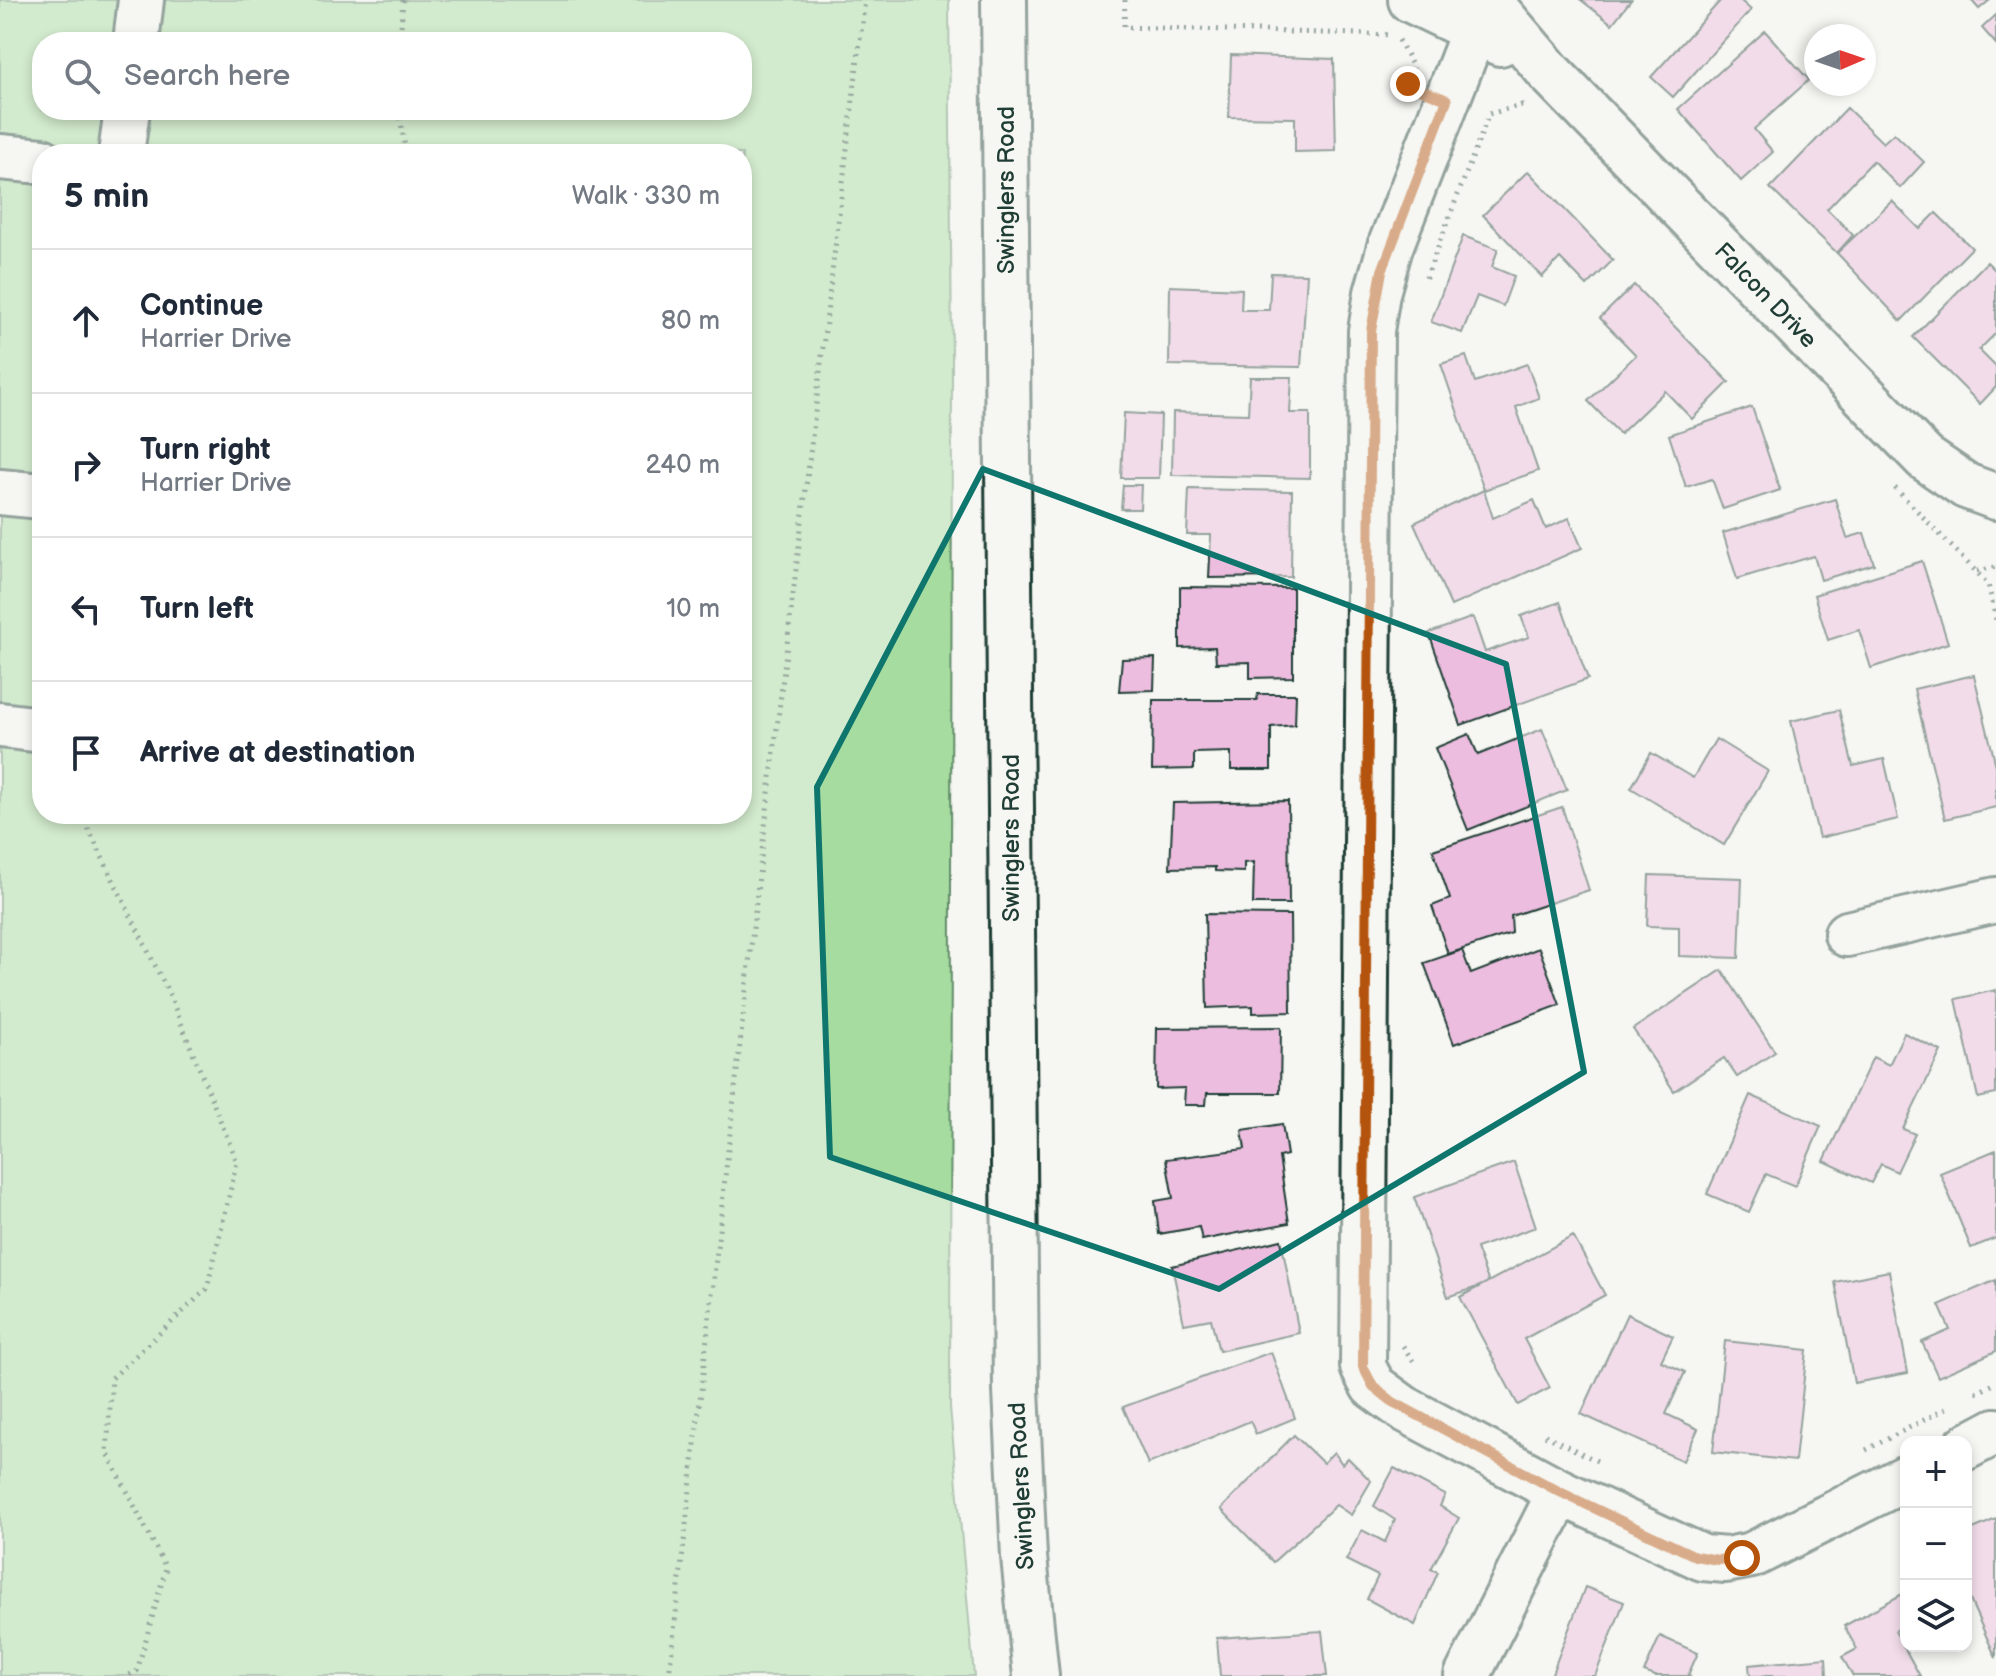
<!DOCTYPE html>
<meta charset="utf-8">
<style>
:root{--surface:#fff;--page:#f6f6f7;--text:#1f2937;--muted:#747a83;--line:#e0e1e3}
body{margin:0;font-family:"Balsamiq Sans",sans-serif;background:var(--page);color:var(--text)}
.controls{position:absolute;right:24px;bottom:24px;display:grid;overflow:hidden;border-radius:16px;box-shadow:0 4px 12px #0003}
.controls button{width:72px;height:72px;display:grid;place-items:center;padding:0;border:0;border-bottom:2px solid var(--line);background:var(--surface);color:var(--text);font:40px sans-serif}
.compass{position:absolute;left:1804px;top:24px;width:72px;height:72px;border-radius:50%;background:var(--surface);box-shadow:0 4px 12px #0003;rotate:88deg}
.stop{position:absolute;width:24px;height:24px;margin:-18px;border:6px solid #b45309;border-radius:50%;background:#fff}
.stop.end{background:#b45309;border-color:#fff;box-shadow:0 2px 8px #0008}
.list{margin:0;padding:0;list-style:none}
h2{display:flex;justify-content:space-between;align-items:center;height:104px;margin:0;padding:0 32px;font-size:34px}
h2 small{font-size:26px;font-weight:400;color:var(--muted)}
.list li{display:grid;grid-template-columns:52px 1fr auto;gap:24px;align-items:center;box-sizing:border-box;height:144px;padding:0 32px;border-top:2px solid var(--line)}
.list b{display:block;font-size:30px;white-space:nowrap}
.list p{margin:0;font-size:26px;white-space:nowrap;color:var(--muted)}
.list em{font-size:26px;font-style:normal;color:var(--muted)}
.icon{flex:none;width:44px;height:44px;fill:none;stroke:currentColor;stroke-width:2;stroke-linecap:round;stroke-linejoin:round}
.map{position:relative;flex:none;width:1996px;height:1676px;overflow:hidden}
.search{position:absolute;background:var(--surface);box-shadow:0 4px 12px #0003;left:32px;top:32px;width:720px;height:88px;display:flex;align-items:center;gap:20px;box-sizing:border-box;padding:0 28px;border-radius:32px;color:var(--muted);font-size:30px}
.panel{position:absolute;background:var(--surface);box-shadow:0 4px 12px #0003;left:32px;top:144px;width:720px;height:680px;border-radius:32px}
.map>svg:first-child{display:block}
</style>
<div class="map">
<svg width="1996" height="1676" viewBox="0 0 1996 1676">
<rect width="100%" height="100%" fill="#f6f6f2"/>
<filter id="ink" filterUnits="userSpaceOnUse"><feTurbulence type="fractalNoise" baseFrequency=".0125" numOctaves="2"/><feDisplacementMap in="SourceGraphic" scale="16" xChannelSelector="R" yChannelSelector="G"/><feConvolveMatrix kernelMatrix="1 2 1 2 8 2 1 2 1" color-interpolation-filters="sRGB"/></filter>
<g filter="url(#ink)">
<path fill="#a6dc9f" stroke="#628c6a" stroke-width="2" fill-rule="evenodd" d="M0,0H949L952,361L950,1407L974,1676H0ZM42,42H742V110H42ZM42,154H742V814H42Z"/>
<g fill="#edbddf" stroke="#1f3d34" stroke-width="2">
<polygon points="1581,0 1631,0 1612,24"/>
<polygon points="1721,0 1740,0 1751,10 1673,97 1651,77"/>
<polygon points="1971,0 1990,0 1979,9"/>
<polygon points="1996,15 1996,44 1982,28"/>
<polygon points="1765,31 1809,80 1754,129 1773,152 1741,181 1678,109"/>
<polygon points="1231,55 1334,59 1336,151 1295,152 1295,118 1229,117"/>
<polygon points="1847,108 1883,143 1894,133 1924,162 1900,188 1873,161 1827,209 1853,235 1837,253 1770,188"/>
<polygon points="1528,171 1613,260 1587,286 1560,258 1542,277 1483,215"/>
<polygon points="1892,201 1920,229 1936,213 1972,248 1901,321 1837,253"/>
<polygon points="1463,236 1498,249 1492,267 1514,276 1503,306 1477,296 1462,333 1431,322"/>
<polygon points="1987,262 1996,271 1996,333 1979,350 1996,367 1996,387 1980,404 1913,337"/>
<polygon points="1271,273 1307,274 1301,367 1169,365 1170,286 1242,289 1241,310 1269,310"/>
<polygon points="1634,285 1729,382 1692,419 1665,391 1620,434 1588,401 1636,355 1600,318"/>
<polygon points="1466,356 1475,382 1527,364 1539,398 1516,407 1538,471 1484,490 1441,364"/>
<polygon points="1250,377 1292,377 1290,413 1310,413 1310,478 1172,475 1173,412 1248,414"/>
<polygon points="1752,407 1780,490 1723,509 1712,479 1686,487 1669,435"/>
<polygon points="1124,413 1161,415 1159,478 1121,478"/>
<polygon points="1123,485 1141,485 1140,509 1121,509"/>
<polygon points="1189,489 1292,491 1291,577 1209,578 1211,535 1187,535"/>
<polygon points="1484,490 1493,518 1534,500 1546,529 1569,518 1582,548 1451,606 1414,523"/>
<polygon points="1835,499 1847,538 1864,533 1874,564 1821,580 1814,556 1737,579 1723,533"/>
<polygon points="1922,561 1948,643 1871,668 1859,630 1828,640 1814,595"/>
<polygon points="1180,587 1293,588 1293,677 1250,678 1250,662 1216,663 1215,647 1180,648"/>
<polygon points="1560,602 1588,679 1461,725 1429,633 1473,617 1485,652 1529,637 1521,616"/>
<polygon points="1155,658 1154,690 1119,691 1122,659"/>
<polygon points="1974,675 1996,766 1996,807 1945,819 1914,689"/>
<polygon points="1258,694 1296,694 1295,725 1271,727 1271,770 1231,770 1231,752 1194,753 1194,769 1152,770 1153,700 1257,700"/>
<polygon points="1839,710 1853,766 1884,759 1898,819 1819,838 1791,721"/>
<polygon points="1542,729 1567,790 1468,830 1435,748 1469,734 1478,755"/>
<polygon points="1716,739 1768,771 1724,845 1631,788 1651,753 1693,778"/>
<polygon points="1288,801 1289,904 1253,904 1254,862 1244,863 1244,872 1215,871 1215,867 1170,868 1173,803"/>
<polygon points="1562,807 1589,890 1511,916 1512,933 1448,954 1432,906 1450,899 1433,850"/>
<polygon points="1649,875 1742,878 1739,958 1679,956 1679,927 1647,926"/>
<polygon points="1205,914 1290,915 1291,1012 1253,1013 1253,1006 1207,1008"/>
<polygon points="1539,948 1560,1005 1454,1044 1424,963 1462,950 1471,974"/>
<polygon points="1722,970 1775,1052 1737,1077 1724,1058 1674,1091 1633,1029"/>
<polygon points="1996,990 1996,1094 1978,1098 1956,999"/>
<polygon points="1281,1027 1280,1093 1207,1093 1206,1105 1184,1105 1185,1088 1156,1089 1157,1028"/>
<polygon points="1904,1033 1941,1051 1903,1129 1915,1134 1897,1172 1881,1164 1871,1183 1824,1161 1873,1057 1889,1065"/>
<polygon points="1750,1095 1821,1126 1795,1186 1766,1174 1749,1212 1707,1194"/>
<polygon points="1282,1124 1287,1155 1279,1157 1289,1223 1202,1240 1199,1227 1159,1234 1155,1201 1173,1198 1166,1159 1245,1149 1242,1130"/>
<polygon points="1996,1150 1996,1238 1971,1248 1940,1173"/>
<polygon points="1514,1162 1536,1227 1476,1248 1489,1283 1448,1297 1414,1197"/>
<polygon points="1573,1236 1605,1295 1524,1339 1550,1388 1518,1405 1460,1297"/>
<polygon points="1281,1240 1299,1333 1219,1351 1211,1319 1184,1324 1172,1266"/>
<polygon points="1889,1271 1908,1373 1854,1383 1835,1282"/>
<polygon points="1996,1280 1996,1351 1938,1377 1922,1342 1950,1330 1939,1305"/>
<polygon points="1627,1314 1673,1336 1661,1361 1685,1372 1666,1414 1698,1429 1683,1461 1581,1414"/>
<polygon points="1725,1341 1807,1350 1795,1461 1713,1452"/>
<polygon points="1271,1352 1295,1418 1256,1434 1250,1421 1148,1464 1123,1407"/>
<polygon points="1294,1435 1323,1463 1334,1452 1342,1464 1348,1458 1371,1481 1351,1515 1336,1505 1273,1562 1221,1509"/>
<polygon points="1394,1468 1445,1495 1440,1506 1459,1518 1431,1569 1438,1572 1415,1625 1367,1599 1378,1576 1346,1560 1362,1530 1385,1542 1395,1520 1374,1506"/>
<polygon points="1996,1519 1996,1658 1966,1591 1966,1532"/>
<polygon points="1585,1587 1624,1602 1595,1676 1551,1676"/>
<polygon points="1906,1592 1906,1624 1895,1631 1920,1676 1853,1676 1842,1657 1857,1649 1844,1626"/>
<polygon points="1322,1631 1327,1676 1220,1676 1217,1638"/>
<polygon points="1660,1636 1698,1653 1688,1675 1691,1676 1655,1676 1644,1672"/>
<polygon points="1826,1658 1827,1676 1750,1676 1749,1665"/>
</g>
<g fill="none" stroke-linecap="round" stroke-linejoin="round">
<defs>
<g id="minor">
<polyline points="1004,0 1016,1390 1024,1557 1036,1676"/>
<polyline points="1411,0 1500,43"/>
<polyline points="1486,0 1390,247 1377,293 1371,331 1363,1367 1373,1386 1403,1408 1560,1492 1703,1558 1726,1560 1752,1555 1906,1478"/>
<polyline points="1488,0 1550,73 1925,458 1966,486 1996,497"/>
<polyline points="136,42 141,0"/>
<polyline points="121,154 127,110"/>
<polyline points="0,157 42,161"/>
<polyline points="0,492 42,496"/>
<polyline points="0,725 42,730"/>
<polyline points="1847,934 1996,900"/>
<polyline points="1966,1447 1996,1431"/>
<polyline points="1467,1676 1560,1492"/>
</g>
</defs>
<use href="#minor" stroke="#1f3d34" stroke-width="50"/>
<g stroke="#1f3d34" stroke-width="5" stroke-dasharray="2 6" stroke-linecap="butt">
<polyline points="1125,0 1124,27 1392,35"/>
<polyline points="1399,40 1414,69"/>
<polyline points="400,42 403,0"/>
<polyline points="399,110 406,154"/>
<polyline points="1426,278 1489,114 1522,105 1525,108"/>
<polyline points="1895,488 1988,584 1996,620"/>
<polyline points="1977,571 1996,567"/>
<polyline points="81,814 171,998 237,1162 207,1289 112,1378 107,1452 166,1568 137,1671 127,1676"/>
<polyline points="1403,1346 1415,1364"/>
<polyline points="1976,1393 1996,1383"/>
<polyline points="1545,1435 1601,1463"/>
<polyline points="1866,1450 1949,1407"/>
<polyline points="669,1676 758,884 865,0"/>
</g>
<use href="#minor" stroke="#f6f6f2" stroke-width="44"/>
</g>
</g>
<g fill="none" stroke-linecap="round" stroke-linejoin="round" filter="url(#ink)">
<polyline stroke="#b45309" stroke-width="10" points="1408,84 1447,100 1382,271 1371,331 1363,1367 1373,1386 1393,1402 1560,1492 1695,1556 1718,1560 1742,1558"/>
</g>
<path d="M0 0H1996V1676H0ZM983,469L1506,664L1584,1072L1219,1289L830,1157L817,787Z" fill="#f6f6f2" fill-opacity=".55" fill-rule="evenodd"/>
<path fill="none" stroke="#0f766e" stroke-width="6" stroke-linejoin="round" d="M983,469L1506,664L1584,1072L1219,1289L830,1157L817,787Z"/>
<g text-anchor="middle" stroke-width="7" stroke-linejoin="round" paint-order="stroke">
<g font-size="24" fill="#1f3d34" stroke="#f6f6f2">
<text transform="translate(1006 190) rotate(-90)" y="8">Swinglers Road</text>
<text transform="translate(1766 295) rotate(46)" y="8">Falcon Drive</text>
<text transform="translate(1011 838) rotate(-90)" y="8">Swinglers Road</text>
<text transform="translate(1021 1486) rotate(-93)" y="8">Swinglers Road</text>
</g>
</g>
</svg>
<div class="controls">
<button>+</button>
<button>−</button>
<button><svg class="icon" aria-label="layers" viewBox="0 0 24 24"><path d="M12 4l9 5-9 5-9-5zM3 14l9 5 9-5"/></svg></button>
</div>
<svg class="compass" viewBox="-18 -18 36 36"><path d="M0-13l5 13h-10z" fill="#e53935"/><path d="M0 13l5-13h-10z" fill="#747a83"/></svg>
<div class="stop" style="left:1742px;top:1558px"></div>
<div class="stop end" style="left:1408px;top:84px"></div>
<div class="search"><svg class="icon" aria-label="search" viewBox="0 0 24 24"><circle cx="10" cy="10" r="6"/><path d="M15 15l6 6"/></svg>Search here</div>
<section class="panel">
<h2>5 min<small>Walk · 330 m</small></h2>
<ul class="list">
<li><svg class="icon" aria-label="ahead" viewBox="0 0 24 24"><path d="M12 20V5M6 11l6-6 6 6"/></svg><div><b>Continue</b><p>Harrier Drive</p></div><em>80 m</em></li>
<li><svg class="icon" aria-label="right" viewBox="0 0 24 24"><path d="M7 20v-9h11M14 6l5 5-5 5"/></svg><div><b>Turn right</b><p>Harrier Drive</p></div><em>240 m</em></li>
<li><svg class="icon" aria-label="left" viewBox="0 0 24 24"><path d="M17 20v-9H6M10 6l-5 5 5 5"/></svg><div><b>Turn left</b></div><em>10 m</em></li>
<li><svg class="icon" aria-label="arrive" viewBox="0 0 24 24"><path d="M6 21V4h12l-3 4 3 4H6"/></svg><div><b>Arrive at destination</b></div></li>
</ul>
</section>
</div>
